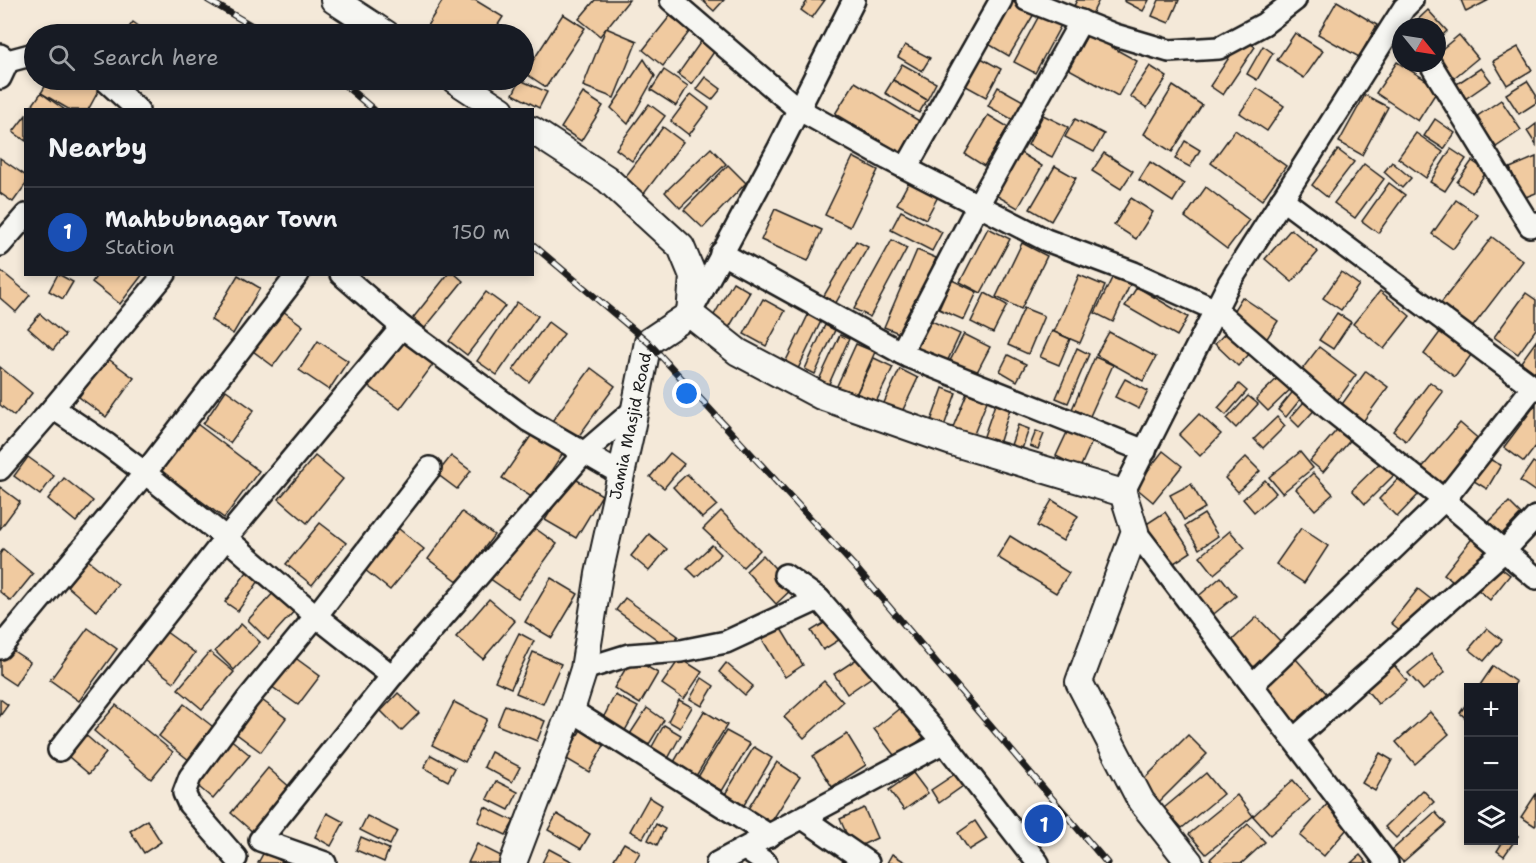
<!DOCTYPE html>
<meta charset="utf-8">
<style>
:root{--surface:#171b24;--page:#20242c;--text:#f1f3f6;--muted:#9ea1a6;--line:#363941;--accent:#0f766e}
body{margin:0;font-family:"Shantell Sans",sans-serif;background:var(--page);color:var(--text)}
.controls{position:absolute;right:18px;bottom:18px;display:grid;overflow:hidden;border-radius:0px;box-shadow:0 3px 9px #0003}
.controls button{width:54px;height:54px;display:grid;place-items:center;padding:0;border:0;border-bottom:2px solid var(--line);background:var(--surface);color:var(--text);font:30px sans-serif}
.compass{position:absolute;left:1392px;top:18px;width:54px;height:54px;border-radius:50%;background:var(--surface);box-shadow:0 3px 9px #0003;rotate:120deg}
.you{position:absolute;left:687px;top:394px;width:21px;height:21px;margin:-15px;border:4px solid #fff;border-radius:50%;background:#1a73e8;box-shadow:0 0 0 9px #1a73e833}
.badge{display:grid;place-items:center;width:39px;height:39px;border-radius:50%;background:var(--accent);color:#fff;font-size:20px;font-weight:700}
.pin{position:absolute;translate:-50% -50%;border:3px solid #fff;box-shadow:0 2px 6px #0006}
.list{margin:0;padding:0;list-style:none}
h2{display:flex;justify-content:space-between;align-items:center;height:78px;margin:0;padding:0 24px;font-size:26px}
h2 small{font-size:20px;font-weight:400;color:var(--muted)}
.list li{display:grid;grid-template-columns:39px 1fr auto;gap:18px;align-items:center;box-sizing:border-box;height:90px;padding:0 24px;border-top:2px solid var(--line)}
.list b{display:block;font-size:22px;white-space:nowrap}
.list p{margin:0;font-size:20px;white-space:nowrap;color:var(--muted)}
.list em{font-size:20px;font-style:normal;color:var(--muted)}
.icon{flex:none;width:33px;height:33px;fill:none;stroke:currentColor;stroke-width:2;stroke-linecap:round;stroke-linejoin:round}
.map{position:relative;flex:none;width:1536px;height:863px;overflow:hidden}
.search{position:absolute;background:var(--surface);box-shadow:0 3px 9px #0003;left:24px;top:24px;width:510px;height:66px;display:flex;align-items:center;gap:15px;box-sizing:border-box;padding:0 21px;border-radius:33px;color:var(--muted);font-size:22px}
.panel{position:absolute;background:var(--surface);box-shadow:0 3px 9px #0003;left:24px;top:108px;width:510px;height:168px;border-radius:0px}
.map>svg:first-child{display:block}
</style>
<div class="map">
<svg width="1536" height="863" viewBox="0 0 1536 863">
<rect width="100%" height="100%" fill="#f4e9d9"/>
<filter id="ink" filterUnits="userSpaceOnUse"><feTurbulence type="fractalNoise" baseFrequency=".0167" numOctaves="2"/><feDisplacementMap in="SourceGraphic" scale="12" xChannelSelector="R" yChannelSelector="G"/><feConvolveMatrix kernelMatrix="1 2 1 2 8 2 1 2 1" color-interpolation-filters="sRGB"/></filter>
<g filter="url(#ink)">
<g fill="#f0caa0" stroke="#1c1c1c" stroke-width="1.5">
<polygon points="443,0 475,0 503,17 492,34 433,34 425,29"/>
<polygon points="595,0 629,0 600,36 579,19"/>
<polygon points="702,0 724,0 714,11"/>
<polygon points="808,0 825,0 812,18 801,10"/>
<polygon points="1010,0 1034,14 1009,56 985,42"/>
<polygon points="1077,0 1099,0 1092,14 1074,6"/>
<polygon points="1124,0 1149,0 1143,11 1124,1"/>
<polygon points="1159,0 1179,0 1169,23 1152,16"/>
<polygon points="1461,0 1489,0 1466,12"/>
<polygon points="1337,1 1377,25 1359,57 1318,34"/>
<polygon points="1428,10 1447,31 1437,40 1437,27 1410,27"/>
<polygon points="563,14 585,28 546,87 525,73"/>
<polygon points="1040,14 1061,25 1035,73 1014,62"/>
<polygon points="670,16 690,31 663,66 643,50"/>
<polygon points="133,22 150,34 124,34"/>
<polygon points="606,28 637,41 614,98 583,86"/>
<polygon points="1295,33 1323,51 1304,78 1277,60"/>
<polygon points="1088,34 1137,61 1118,96 1069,69"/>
<polygon points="1459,35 1478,58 1449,82 1437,63 1437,53"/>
<polygon points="1242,38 1255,47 1223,95 1210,86"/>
<polygon points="702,40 716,49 692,84 678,74"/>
<polygon points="905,45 930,58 922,71 898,57"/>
<polygon points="1263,46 1273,53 1257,80 1247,74"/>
<polygon points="1518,47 1532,70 1507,85 1493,61"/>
<polygon points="981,58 1001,69 986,97 966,86"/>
<polygon points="644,59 655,76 628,124 611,108"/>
<polygon points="1397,62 1439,88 1418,121 1376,93"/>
<polygon points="902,64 936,83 927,100 893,80"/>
<polygon points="1150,66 1167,77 1147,108 1130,96"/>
<polygon points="1481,68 1491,81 1465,99 1455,85"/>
<polygon points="664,70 688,86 676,106 651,90"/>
<polygon points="705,77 721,89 712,100 696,89"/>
<polygon points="49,80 85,80 100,88 88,110 70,110 41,93"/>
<polygon points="520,80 547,92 539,108 513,94"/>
<polygon points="893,80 927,100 919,113 885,93"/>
<polygon points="1527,81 1536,95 1536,103 1519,114 1506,94"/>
<polygon points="855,82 921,122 902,154 835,114"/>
<polygon points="1173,86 1202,105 1172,152 1144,134"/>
<polygon points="998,87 1025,102 1015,121 988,106"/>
<polygon points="1257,88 1284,106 1267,131 1240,113"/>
<polygon points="41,93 65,110 29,110"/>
<polygon points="583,93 603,106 581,141 561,128"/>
<polygon points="691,94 709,108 689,135 671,121"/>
<polygon points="1365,95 1388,107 1362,155 1339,142"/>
<polygon points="1501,100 1521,130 1496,147 1476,117"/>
<polygon points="649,104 665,116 632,161 616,149"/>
<polygon points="26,115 26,141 13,132"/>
<polygon points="988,115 1008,127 984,166 965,154"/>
<polygon points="1043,115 1068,127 1052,157 1028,145"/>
<polygon points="1075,119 1104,134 1094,152 1065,137"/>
<polygon points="1435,119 1455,133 1444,149 1424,136"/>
<polygon points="1536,124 1536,145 1527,131"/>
<polygon points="663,127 683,142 643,195 623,180"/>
<polygon points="1235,130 1286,166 1262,200 1211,163"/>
<polygon points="1416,133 1443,152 1426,178 1398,158"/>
<polygon points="1185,141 1200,150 1190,167 1175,159"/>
<polygon points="711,148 726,164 680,208 665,192"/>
<polygon points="1451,149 1466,159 1445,191 1430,182"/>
<polygon points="1016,150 1042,166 1018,208 992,193"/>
<polygon points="1338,150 1354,162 1327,197 1312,185"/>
<polygon points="1104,153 1133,171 1121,189 1092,171"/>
<polygon points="853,157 878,170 850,227 825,215"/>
<polygon points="1536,157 1536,193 1523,198 1510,168"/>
<polygon points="0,158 26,176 26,184 13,202 0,193"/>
<polygon points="1472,161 1487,171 1472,193 1457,182"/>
<polygon points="1150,162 1184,184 1173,202 1139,180"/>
<polygon points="1392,162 1411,178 1402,188 1384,172"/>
<polygon points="1364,164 1384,179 1355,218 1334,203"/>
<polygon points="728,165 746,183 703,228 684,210"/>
<polygon points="1055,166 1076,178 1051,221 1030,209"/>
<polygon points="913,174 942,189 926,219 897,204"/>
<polygon points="1389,183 1405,195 1378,233 1362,221"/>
<polygon points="1206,187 1249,220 1227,249 1185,217"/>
<polygon points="1131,198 1153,212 1136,239 1114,225"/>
<polygon points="1456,200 1478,215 1453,249 1432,234"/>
<polygon points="775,209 822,230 808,261 761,240"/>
<polygon points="901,211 942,232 932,251 891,230"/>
<polygon points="988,228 1010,239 981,293 960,282"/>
<polygon points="1291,229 1318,252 1292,282 1265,259"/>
<polygon points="1492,237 1523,261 1468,333 1437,308"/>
<polygon points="892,240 907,248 870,317 854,309"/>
<polygon points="856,241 868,247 834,306 822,299"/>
<polygon points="1022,243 1047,256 1021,309 996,297"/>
<polygon points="917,250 936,258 904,335 884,327"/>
<polygon points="0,270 30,295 16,312 0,298"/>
<polygon points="1116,270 1133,278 1113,322 1095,313"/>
<polygon points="1341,272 1359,285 1341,310 1323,298"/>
<polygon points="58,274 73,282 63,299 49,291"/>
<polygon points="98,274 143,274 120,304 92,282"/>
<polygon points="448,274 455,274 463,281 425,328 413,318"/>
<polygon points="238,275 260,288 233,334 211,320"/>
<polygon points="1079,275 1105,286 1080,343 1054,332"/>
<polygon points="952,280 977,292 964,320 939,309"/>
<polygon points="733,282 750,292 727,331 710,322"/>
<polygon points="1137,287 1188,317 1177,336 1125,306"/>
<polygon points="1380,291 1410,316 1384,349 1353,324"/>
<polygon points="486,292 505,306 467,355 449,341"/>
<polygon points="985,293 1007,305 993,333 971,322"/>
<polygon points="1526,293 1536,300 1536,329 1518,354 1494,337"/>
<polygon points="1242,297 1278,321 1266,340 1230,316"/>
<polygon points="763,299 785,311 766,346 744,334"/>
<polygon points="517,302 538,316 497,375 477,361"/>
<polygon points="1024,308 1044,316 1028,354 1008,345"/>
<polygon points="283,311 303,326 273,366 253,351"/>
<polygon points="810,311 823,317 795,375 782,369"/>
<polygon points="1337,313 1351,322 1333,349 1319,340"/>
<polygon points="40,314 65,335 53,350 28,328"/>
<polygon points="923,317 960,334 947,362 911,345"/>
<polygon points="548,322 564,334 529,382 513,370"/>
<polygon points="1446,324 1477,347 1455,377 1424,354"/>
<polygon points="825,325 835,330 815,374 805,369"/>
<polygon points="1231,327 1254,349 1238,366 1215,344"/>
<polygon points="1052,331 1070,339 1059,365 1040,357"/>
<polygon points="1109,332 1156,357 1143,381 1096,355"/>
<polygon points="964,334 990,347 976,374 950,361"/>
<polygon points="840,335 849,339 828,386 818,382"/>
<polygon points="402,336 435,362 400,409 366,384"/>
<polygon points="318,341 348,361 329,390 299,370"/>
<polygon points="1536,341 1536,373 1521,362"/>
<polygon points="856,344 875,352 855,397 836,388"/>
<polygon points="1319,347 1356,375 1333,406 1296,377"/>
<polygon points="1077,348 1089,354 1068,403 1056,398"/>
<polygon points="1008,355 1026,364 1017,381 1000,371"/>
<polygon points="1095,357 1113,365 1090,416 1072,409"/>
<polygon points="107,358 134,378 106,417 79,397"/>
<polygon points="874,358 893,367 874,406 855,397"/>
<polygon points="0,367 32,393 14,416 0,405"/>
<polygon points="591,368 615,386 576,440 552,421"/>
<polygon points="900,369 918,378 900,416 882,407"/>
<polygon points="1366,371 1388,387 1359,427 1337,411"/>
<polygon points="1283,373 1295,385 1268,411 1256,399"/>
<polygon points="1125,379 1148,391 1139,409 1115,397"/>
<polygon points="1430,382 1443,392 1406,441 1393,431"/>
<polygon points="1239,384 1247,391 1226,415 1218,408"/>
<polygon points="943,388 956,393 943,429 930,424"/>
<polygon points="1295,389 1303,396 1286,417 1278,410"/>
<polygon points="226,390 254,410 230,443 203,424"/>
<polygon points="967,393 987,401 972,439 951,432"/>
<polygon points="1310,395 1320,404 1299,427 1290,418"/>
<polygon points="1248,396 1258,404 1236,428 1227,419"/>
<polygon points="995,404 1010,409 999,444 983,439"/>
<polygon points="1536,404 1536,446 1524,462 1504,447"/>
<polygon points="1199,414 1221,434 1200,456 1179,435"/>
<polygon points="1277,417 1285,426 1263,448 1254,439"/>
<polygon points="193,421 259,471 224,518 157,468"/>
<polygon points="1460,423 1481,441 1441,489 1420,470"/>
<polygon points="1018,425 1029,429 1022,449 1011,445"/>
<polygon points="1341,425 1354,436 1323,472 1310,461"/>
<polygon points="1070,426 1094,437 1080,468 1056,456"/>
<polygon points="535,430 565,450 533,498 502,478"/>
<polygon points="1036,431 1044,434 1038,449 1030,446"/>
<polygon points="1163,451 1182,466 1153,502 1135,487"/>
<polygon points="1300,452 1313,468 1282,493 1269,477"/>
<polygon points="670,453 684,464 664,488 650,477"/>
<polygon points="315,456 343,479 307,523 279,499"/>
<polygon points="451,456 471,471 457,489 437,474"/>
<polygon points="28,457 54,476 40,495 14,476"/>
<polygon points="1246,457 1260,471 1238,492 1225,478"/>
<polygon points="1487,458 1501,465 1487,489 1474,481"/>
<polygon points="1384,459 1397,472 1365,504 1352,490"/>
<polygon points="1533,462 1536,464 1536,492 1520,481"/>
<polygon points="1313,473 1333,494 1315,510 1296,489"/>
<polygon points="687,474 717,505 702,518 673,487"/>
<polygon points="572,477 602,495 576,538 545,520"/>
<polygon points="1400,477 1418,495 1397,517 1379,499"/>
<polygon points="64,478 93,501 76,522 48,499"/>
<polygon points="1265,480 1276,493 1254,512 1243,499"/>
<polygon points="1191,484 1205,508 1184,520 1170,495"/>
<polygon points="0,487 20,502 0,529"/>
<polygon points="1052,500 1078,516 1063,541 1037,526"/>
<polygon points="1509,502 1521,514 1502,534 1489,522"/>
<polygon points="721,511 760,550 743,567 703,529"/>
<polygon points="462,512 494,535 459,582 428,559"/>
<polygon points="1165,512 1191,552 1171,565 1145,525"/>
<polygon points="1204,514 1218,536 1199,549 1185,526"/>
<polygon points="320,523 346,543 312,585 286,564"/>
<polygon points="529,524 557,544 518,598 489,578"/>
<polygon points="394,525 424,549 390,590 360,566"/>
<polygon points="1301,528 1328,546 1304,583 1276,564"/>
<polygon points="1230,531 1245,548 1214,574 1200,556"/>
<polygon points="649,534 667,549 649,571 631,556"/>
<polygon points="1010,536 1069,573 1056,593 997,557"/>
<polygon points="1474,536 1488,548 1459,585 1444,574"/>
<polygon points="712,545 721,554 696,577 687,568"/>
<polygon points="3,549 33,574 11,601 0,592 0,554"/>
<polygon points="763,555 793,588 776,604 746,571"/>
<polygon points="88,560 118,584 96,611 67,586"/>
<polygon points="1497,565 1510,575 1490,600 1477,589"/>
<polygon points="249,569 261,578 238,611 225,602"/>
<polygon points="1221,577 1236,596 1210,617 1195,599"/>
<polygon points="551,578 578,594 552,638 525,622"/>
<polygon points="277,589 297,608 268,640 248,620"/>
<polygon points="1418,589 1432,600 1405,634 1391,623"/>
<polygon points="625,598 678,636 669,648 616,610"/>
<polygon points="489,599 515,621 483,659 456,637"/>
<polygon points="847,609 858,628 823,650 811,631"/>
<polygon points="1257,617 1284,645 1253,675 1226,646"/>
<polygon points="241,624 260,642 234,670 215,651"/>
<polygon points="780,627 803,665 785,677 762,639"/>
<polygon points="88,628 117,649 79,701 50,680"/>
<polygon points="1487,628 1502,640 1484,661 1469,649"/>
<polygon points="162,629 195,653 174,682 141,658"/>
<polygon points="519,633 534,641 511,688 495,681"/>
<polygon points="6,646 30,662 15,685 0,675 0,654"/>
<polygon points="869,651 882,670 847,694 834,674"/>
<polygon points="210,652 234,672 202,709 178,689"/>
<polygon points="533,652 561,664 543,704 516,693"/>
<polygon points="290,654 320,676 298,705 268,684"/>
<polygon points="1431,654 1445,672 1423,690 1408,673"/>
<polygon points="632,658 658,673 640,704 614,688"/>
<polygon points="680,658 702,672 684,699 662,684"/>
<polygon points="1296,659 1327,694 1294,724 1263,689"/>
<polygon points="1390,660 1407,681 1378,704 1361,683"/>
<polygon points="726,663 753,686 745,695 719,672"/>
<polygon points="1493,666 1516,682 1512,688 1478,688"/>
<polygon points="702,678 714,686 702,706 690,699"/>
<polygon points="824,681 843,702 804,738 784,717"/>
<polygon points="398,693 419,713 401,731 381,711"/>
<polygon points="255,695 286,718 261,752 230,729"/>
<polygon points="615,695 638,707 622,736 600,724"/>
<polygon points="0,699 8,705 0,716"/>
<polygon points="679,700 692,707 680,728 668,721"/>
<polygon points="1468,701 1468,720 1460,713"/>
<polygon points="454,702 487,719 465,762 432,745"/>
<polygon points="906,703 930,732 897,759 874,729"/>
<polygon points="184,704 221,733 195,765 159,736"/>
<polygon points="116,705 173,752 151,779 94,731"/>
<polygon points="505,705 545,721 537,741 497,725"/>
<polygon points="647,708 664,720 646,749 628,737"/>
<polygon points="704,711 727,725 693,781 671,767"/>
<polygon points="1430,712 1449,734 1415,764 1396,742"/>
<polygon points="664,725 681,735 665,764 648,754"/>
<polygon points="583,726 607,740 589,772 565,758"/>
<polygon points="81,731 106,753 89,774 63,752"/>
<polygon points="726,731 750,744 722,791 698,777"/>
<polygon points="847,734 866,765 832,787 813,756"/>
<polygon points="1188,735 1207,754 1159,802 1140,783"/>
<polygon points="229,738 250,755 213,799 193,782"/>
<polygon points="754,747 772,758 741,810 722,799"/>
<polygon points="491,752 520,767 512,782 484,767"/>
<polygon points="1380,753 1392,760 1375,791 1362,783"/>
<polygon points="431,755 455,768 448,781 424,768"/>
<polygon points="777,762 800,777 768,827 746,812"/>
<polygon points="268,768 292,789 255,834 231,813"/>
<polygon points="913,773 928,793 904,810 889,790"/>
<polygon points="1206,773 1223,794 1182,828 1164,808"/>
<polygon points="955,774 963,786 939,803 931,790"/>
<polygon points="1293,780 1310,800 1270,835 1253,816"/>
<polygon points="496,781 518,792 509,810 487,799"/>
<polygon points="1423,790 1434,802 1396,838 1385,827"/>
<polygon points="1536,794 1536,825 1535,826 1521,817"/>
<polygon points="1237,795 1253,816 1206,854 1189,834"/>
<polygon points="649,797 662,805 643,838 630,831"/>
<polygon points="1328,803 1352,823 1324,856 1300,836"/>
<polygon points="485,807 514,821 506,835 478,822"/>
<polygon points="864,808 877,838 853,849 840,819"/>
<polygon points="1435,812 1446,824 1403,862 1392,850"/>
<polygon points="327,813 344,822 331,846 315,837"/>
<polygon points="557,814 590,834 581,849 548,830"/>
<polygon points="367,816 397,831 390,845 360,830"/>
<polygon points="147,820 161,842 144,853 130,831"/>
<polygon points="975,821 987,839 969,850 958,833"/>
<polygon points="656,824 665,829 657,845 648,840"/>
<polygon points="1248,824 1265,842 1242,863 1214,863 1210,859"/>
<polygon points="1514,833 1518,836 1504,856 1497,851 1504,840 1514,840"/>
<polygon points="361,837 389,849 384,862 356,850"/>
<polygon points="624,843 640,852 634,863 621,863 614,859"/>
<polygon points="477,844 503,857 500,863 468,863"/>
<polygon points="549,849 575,863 542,863"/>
<polygon points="264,852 285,863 258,863"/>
<polygon points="892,854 907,863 887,863"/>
<polygon points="1360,855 1367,863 1351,863"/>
</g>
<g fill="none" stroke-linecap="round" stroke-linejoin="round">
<defs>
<g id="minor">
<polyline points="671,0 798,109 888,159 1046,240 1134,273 1216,310 1327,407 1444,500 1536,578"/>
<polyline points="1027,0 1115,35 1169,51 1219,48 1264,24 1295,0"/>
<polyline points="0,55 8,61 34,54"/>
<polyline points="1430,63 1530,226 1536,223"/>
<polyline points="0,78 8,61"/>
<polyline points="105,80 138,110"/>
<polyline points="906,168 1001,0"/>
<polyline points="1282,199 1536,389"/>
<polyline points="0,245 26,215"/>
<polyline points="721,253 909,357 1145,451"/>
<polyline points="165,274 53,408 108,445 145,473 298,274"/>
<polyline points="341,274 402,327 529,421 621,474"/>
<polyline points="693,308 779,148 854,0"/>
<polyline points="402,327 226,538 316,616 392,676 584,453 635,409"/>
<polyline points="901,353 978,205 1081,21"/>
<polyline points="0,469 53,408"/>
<polyline points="1123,493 1229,283 1404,8 1412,0"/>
<polyline points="1135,531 1387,863"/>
<polyline points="785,575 819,599 944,742 1038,863"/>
<polyline points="0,648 145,473 226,538 59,750"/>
<polyline points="584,669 629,655 681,651 726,642 819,599"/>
<polyline points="1253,684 1444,500 1533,387"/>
<polyline points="571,710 770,836"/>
<polyline points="1294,739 1504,551 1536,517"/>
<polyline points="803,818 868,863"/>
<polyline points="745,849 766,863"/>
<polyline points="236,858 189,804 184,793 190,777 247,700 316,616 430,468"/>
<polyline points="325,863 260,840 392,676"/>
<polyline points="717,863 944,742"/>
</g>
<g id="tertiary">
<polyline points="334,0 386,34"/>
<polyline points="455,80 501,110"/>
<polyline points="532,130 607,179 681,247 693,276 690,314 738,352 821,396 952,442 1123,493 1135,531 1079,682 1141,801 1190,863"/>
<polyline points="513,863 571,710 584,669 599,574 630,434 648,342 690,314"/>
</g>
</defs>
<use href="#minor" stroke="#1c1c1c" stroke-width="26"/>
<use href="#tertiary" stroke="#1c1c1c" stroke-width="30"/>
<use href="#minor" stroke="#f6f6f2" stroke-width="21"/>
<use href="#tertiary" stroke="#f6f6f2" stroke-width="26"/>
<defs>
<g id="rail">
<polyline points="208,0 266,34"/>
<polyline points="339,80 374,110"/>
<polyline points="532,244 648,342 856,568 1107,863"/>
</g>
</defs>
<use href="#rail" stroke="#1c1c1c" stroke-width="7"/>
<use href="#rail" stroke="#f6f6f2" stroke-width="4.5" stroke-dasharray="14" stroke-linecap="butt"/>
</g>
</g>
<g text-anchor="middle" stroke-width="4.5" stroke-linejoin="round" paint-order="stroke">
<g font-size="16" fill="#1c1c1c" stroke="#f6f6f2">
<text transform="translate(630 426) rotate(-78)" y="6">Jamia Masjid Road</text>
</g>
</g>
</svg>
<div class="controls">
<button>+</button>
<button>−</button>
<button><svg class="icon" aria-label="layers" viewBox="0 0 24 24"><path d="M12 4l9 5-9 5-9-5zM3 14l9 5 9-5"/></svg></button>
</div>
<svg class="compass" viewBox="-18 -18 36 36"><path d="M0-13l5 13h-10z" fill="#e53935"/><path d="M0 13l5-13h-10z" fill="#9ea1a6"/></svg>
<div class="you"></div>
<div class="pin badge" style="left:1044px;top:824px;background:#1a4fb4">1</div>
<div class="search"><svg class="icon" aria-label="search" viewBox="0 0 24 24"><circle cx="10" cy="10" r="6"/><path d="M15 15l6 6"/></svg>Search here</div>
<section class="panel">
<h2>Nearby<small></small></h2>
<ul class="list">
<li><span class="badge" style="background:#1a4fb4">1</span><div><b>Mahbubnagar Town</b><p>Station</p></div><em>150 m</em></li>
</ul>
</section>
</div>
